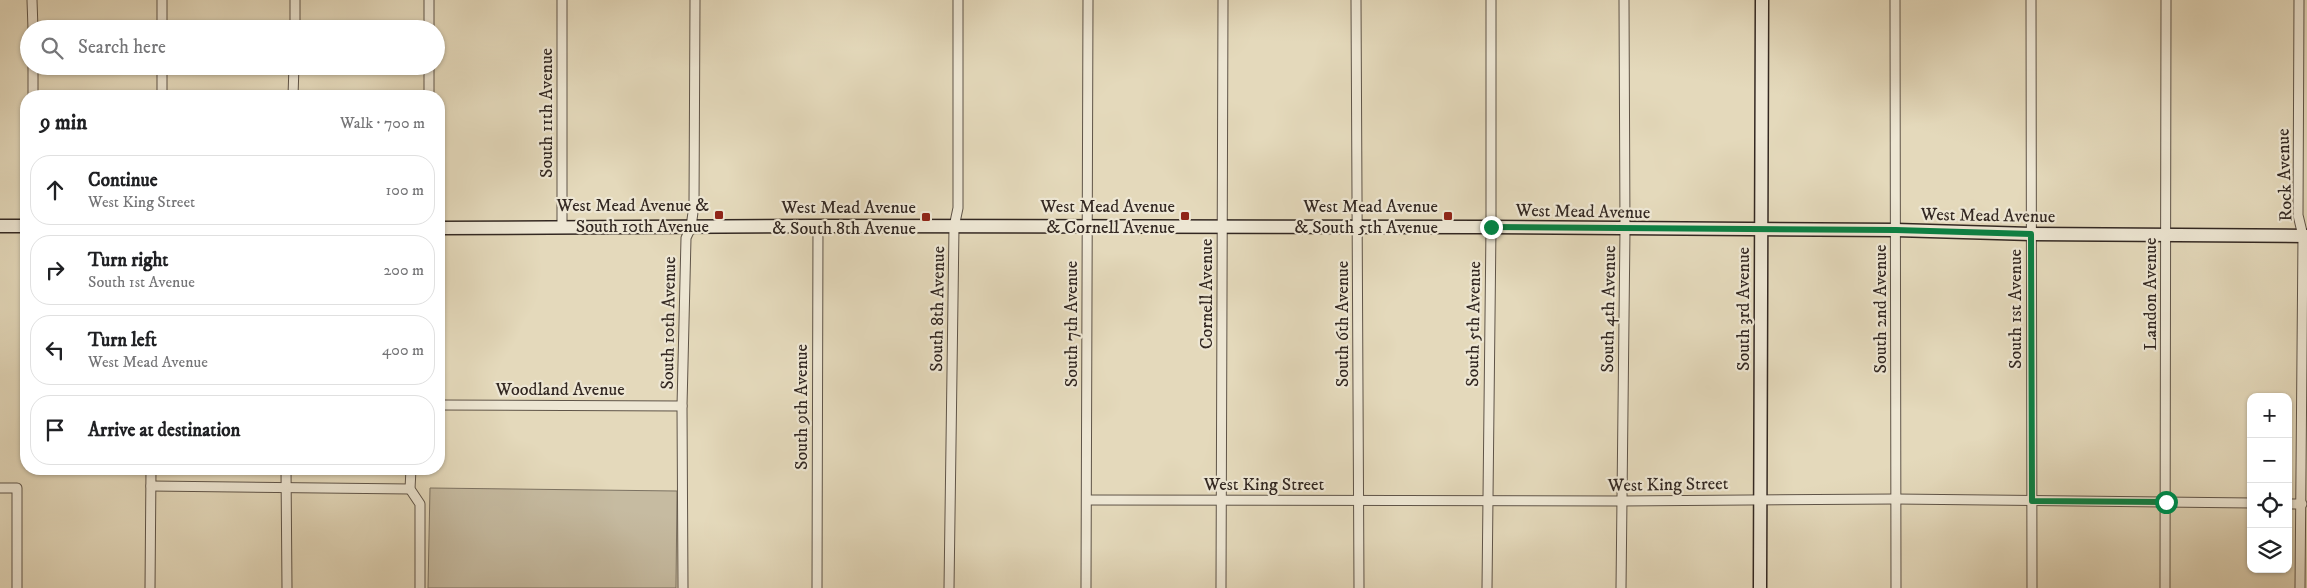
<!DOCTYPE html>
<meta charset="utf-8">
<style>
:root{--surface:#fff;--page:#f2f2f2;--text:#202124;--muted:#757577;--line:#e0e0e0}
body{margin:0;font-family:"IM FELL DW Pica",serif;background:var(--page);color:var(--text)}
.controls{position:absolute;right:15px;bottom:15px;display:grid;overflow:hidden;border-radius:10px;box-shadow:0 1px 4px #0004}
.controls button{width:45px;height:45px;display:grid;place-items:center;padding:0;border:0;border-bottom:1px solid var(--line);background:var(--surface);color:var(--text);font:25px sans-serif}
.stop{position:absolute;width:15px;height:15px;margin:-11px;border:4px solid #0b8043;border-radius:50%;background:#fff}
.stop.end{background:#0b8043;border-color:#fff;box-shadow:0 1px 5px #0008}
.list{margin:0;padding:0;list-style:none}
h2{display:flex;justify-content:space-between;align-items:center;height:65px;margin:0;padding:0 20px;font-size:21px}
h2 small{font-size:16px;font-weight:400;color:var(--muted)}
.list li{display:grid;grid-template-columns:32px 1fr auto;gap:15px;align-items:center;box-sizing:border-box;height:70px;margin:0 10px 10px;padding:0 10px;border:1px solid var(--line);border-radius:20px}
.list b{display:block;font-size:19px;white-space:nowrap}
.list p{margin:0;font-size:16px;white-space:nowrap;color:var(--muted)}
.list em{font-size:16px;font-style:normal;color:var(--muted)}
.icon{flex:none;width:28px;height:28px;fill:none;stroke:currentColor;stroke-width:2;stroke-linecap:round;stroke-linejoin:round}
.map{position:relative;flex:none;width:2307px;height:588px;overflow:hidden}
.search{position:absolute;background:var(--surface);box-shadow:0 1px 4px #0004;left:20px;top:20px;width:425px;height:55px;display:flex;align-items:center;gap:12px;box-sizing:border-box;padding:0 18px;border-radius:28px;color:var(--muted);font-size:19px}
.panel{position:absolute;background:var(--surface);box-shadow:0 1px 4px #0004;left:20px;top:90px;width:425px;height:385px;border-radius:20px}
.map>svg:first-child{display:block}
</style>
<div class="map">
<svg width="2307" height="588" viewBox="0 0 2307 588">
<rect width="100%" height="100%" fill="#e4d9bb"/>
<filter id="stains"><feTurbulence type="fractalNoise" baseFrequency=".004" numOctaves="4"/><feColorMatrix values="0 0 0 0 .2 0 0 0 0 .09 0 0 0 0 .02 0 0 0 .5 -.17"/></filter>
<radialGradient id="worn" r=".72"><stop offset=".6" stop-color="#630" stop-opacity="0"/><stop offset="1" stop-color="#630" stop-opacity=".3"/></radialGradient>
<polygon fill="#c6bba1" stroke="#7c7262" points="430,488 677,491 676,588 428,588"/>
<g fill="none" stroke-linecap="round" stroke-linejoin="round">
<defs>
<g id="street">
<polyline points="32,0 33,29"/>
<polyline points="429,0 429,29"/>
<polyline points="1356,0 1359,588"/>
<polyline points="1895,0 1896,588"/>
<polyline points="2031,0 2032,588"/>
<polyline points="2299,0 2298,215 2303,236 2300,588"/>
<polyline points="162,29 162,0"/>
<polyline points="295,29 295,0"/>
<polyline points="33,66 33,96"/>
<polyline points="429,66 429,96"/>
<polyline points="162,96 162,66"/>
<polyline points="293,96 294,66"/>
<polyline points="562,227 562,0"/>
<polyline points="439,405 682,406"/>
<polyline points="286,469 287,588"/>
<polyline points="411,469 410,489 420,504 420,588"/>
<polyline points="151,486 410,489"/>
<polyline points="0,488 17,488 17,588"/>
<polyline points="1087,500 1621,501 1896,499 2251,503"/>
<polyline points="2288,504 2302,504"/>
<polyline points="150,588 151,469"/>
<polyline points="683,588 682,406 686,238 691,227 694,205 695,0"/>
<polyline points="817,588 818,226"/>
<polyline points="949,588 954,227 958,208 958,0"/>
<polyline points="1086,588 1088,0"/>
<polyline points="1221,588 1223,0"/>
<polyline points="1487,588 1491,227 1491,0"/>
<polyline points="1621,588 1625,229 1624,0"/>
<polyline points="2165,588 2166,0"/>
</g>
<g id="secondary">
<polyline points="0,226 26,226"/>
<polyline points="439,228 818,226 1491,227 1896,230 2031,234 2307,236"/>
<polyline points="1760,588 1762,0"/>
</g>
</defs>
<use href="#street" stroke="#5f5448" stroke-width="11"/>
<use href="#secondary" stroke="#332822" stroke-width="15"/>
<use href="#street" stroke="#ede6d3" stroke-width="9"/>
<use href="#secondary" stroke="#ede6d3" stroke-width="12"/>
</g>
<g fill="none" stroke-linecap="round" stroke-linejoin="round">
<polyline stroke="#0b8043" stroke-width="6" points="1491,227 1896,230 2031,234 2032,501 2166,502"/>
</g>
<g fill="#8f2418" stroke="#ede6d3" stroke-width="2">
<rect x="714" y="210" width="10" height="10" rx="2.5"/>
<rect x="1180" y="211" width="10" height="10" rx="2.5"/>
<rect x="1443" y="211" width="10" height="10" rx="2.5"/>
<rect x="921" y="212" width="10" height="10" rx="2.5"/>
</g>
<g text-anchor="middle" stroke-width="4.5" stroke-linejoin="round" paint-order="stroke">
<g font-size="18" fill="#332822" stroke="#ede6d3">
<text transform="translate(546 113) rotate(-90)" y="6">South 11th Avenue</text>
<text transform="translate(2284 175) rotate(-92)" y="6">Rock Avenue</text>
<text transform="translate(1583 211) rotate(1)" y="6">West Mead Avenue</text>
<text transform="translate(1988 215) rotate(1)" y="6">West Mead Avenue</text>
<text transform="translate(1206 294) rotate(-90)" y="6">Cornell Avenue</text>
<text transform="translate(2150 294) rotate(-90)" y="6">Landon Avenue</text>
<text transform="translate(937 309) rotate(-89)" y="6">South 8th Avenue</text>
<text transform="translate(1608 309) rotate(-89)" y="6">South 4th Avenue</text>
<text transform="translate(1743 309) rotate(-90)" y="6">South 3rd Avenue</text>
<text transform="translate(1880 309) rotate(-90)" y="6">South 2nd Avenue</text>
<text transform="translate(2015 309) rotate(-90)" y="6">South 1st Avenue</text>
<text transform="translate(668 323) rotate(-89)" y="6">South 10th Avenue</text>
<text transform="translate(1071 324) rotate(-90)" y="6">South 7th Avenue</text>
<text transform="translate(1342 324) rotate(-90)" y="6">South 6th Avenue</text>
<text transform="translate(1473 324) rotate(-89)" y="6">South 5th Avenue</text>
<text x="560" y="395">Woodland Avenue</text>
<text transform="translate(801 407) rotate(-90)" y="6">South 9th Avenue</text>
<text x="1264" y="490">West King Street</text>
<text transform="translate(1668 484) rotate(-1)" y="6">West King Street</text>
</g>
<g font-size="18" fill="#332822" stroke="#ede6d3" text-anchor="end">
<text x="709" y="211">West Mead Avenue &amp;<tspan x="709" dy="21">South 10th Avenue</tspan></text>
<text x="1175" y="212">West Mead Avenue<tspan x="1175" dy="21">&amp; Cornell Avenue</tspan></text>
<text x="1438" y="212">West Mead Avenue<tspan x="1438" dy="21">&amp; South 5th Avenue</tspan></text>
<text x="916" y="213">West Mead Avenue<tspan x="916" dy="21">&amp; South 8th Avenue</tspan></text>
</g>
</g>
<rect width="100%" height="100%" filter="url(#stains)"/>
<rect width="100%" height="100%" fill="url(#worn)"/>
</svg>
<div class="controls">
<button>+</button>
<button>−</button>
<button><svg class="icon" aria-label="locate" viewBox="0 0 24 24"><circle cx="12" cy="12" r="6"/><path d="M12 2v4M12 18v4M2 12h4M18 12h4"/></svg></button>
<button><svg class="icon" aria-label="layers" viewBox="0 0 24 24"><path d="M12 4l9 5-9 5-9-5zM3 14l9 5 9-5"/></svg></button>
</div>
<div class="stop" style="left:2166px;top:502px"></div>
<div class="stop end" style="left:1491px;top:227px"></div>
<div class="search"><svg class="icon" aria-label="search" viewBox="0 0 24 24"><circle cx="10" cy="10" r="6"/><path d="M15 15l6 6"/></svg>Search here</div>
<section class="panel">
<h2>9 min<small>Walk · 700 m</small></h2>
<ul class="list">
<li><svg class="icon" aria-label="ahead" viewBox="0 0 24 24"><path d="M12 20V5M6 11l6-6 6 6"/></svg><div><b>Continue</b><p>West King Street</p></div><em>100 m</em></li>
<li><svg class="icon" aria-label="right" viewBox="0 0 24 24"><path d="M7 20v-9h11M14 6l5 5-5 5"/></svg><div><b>Turn right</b><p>South 1st Avenue</p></div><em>200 m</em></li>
<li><svg class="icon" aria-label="left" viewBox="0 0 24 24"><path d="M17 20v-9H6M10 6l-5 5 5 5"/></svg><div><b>Turn left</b><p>West Mead Avenue</p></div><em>400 m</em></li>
<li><svg class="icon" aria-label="arrive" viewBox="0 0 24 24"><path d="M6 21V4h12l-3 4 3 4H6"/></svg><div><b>Arrive at destination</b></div></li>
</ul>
</section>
</div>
